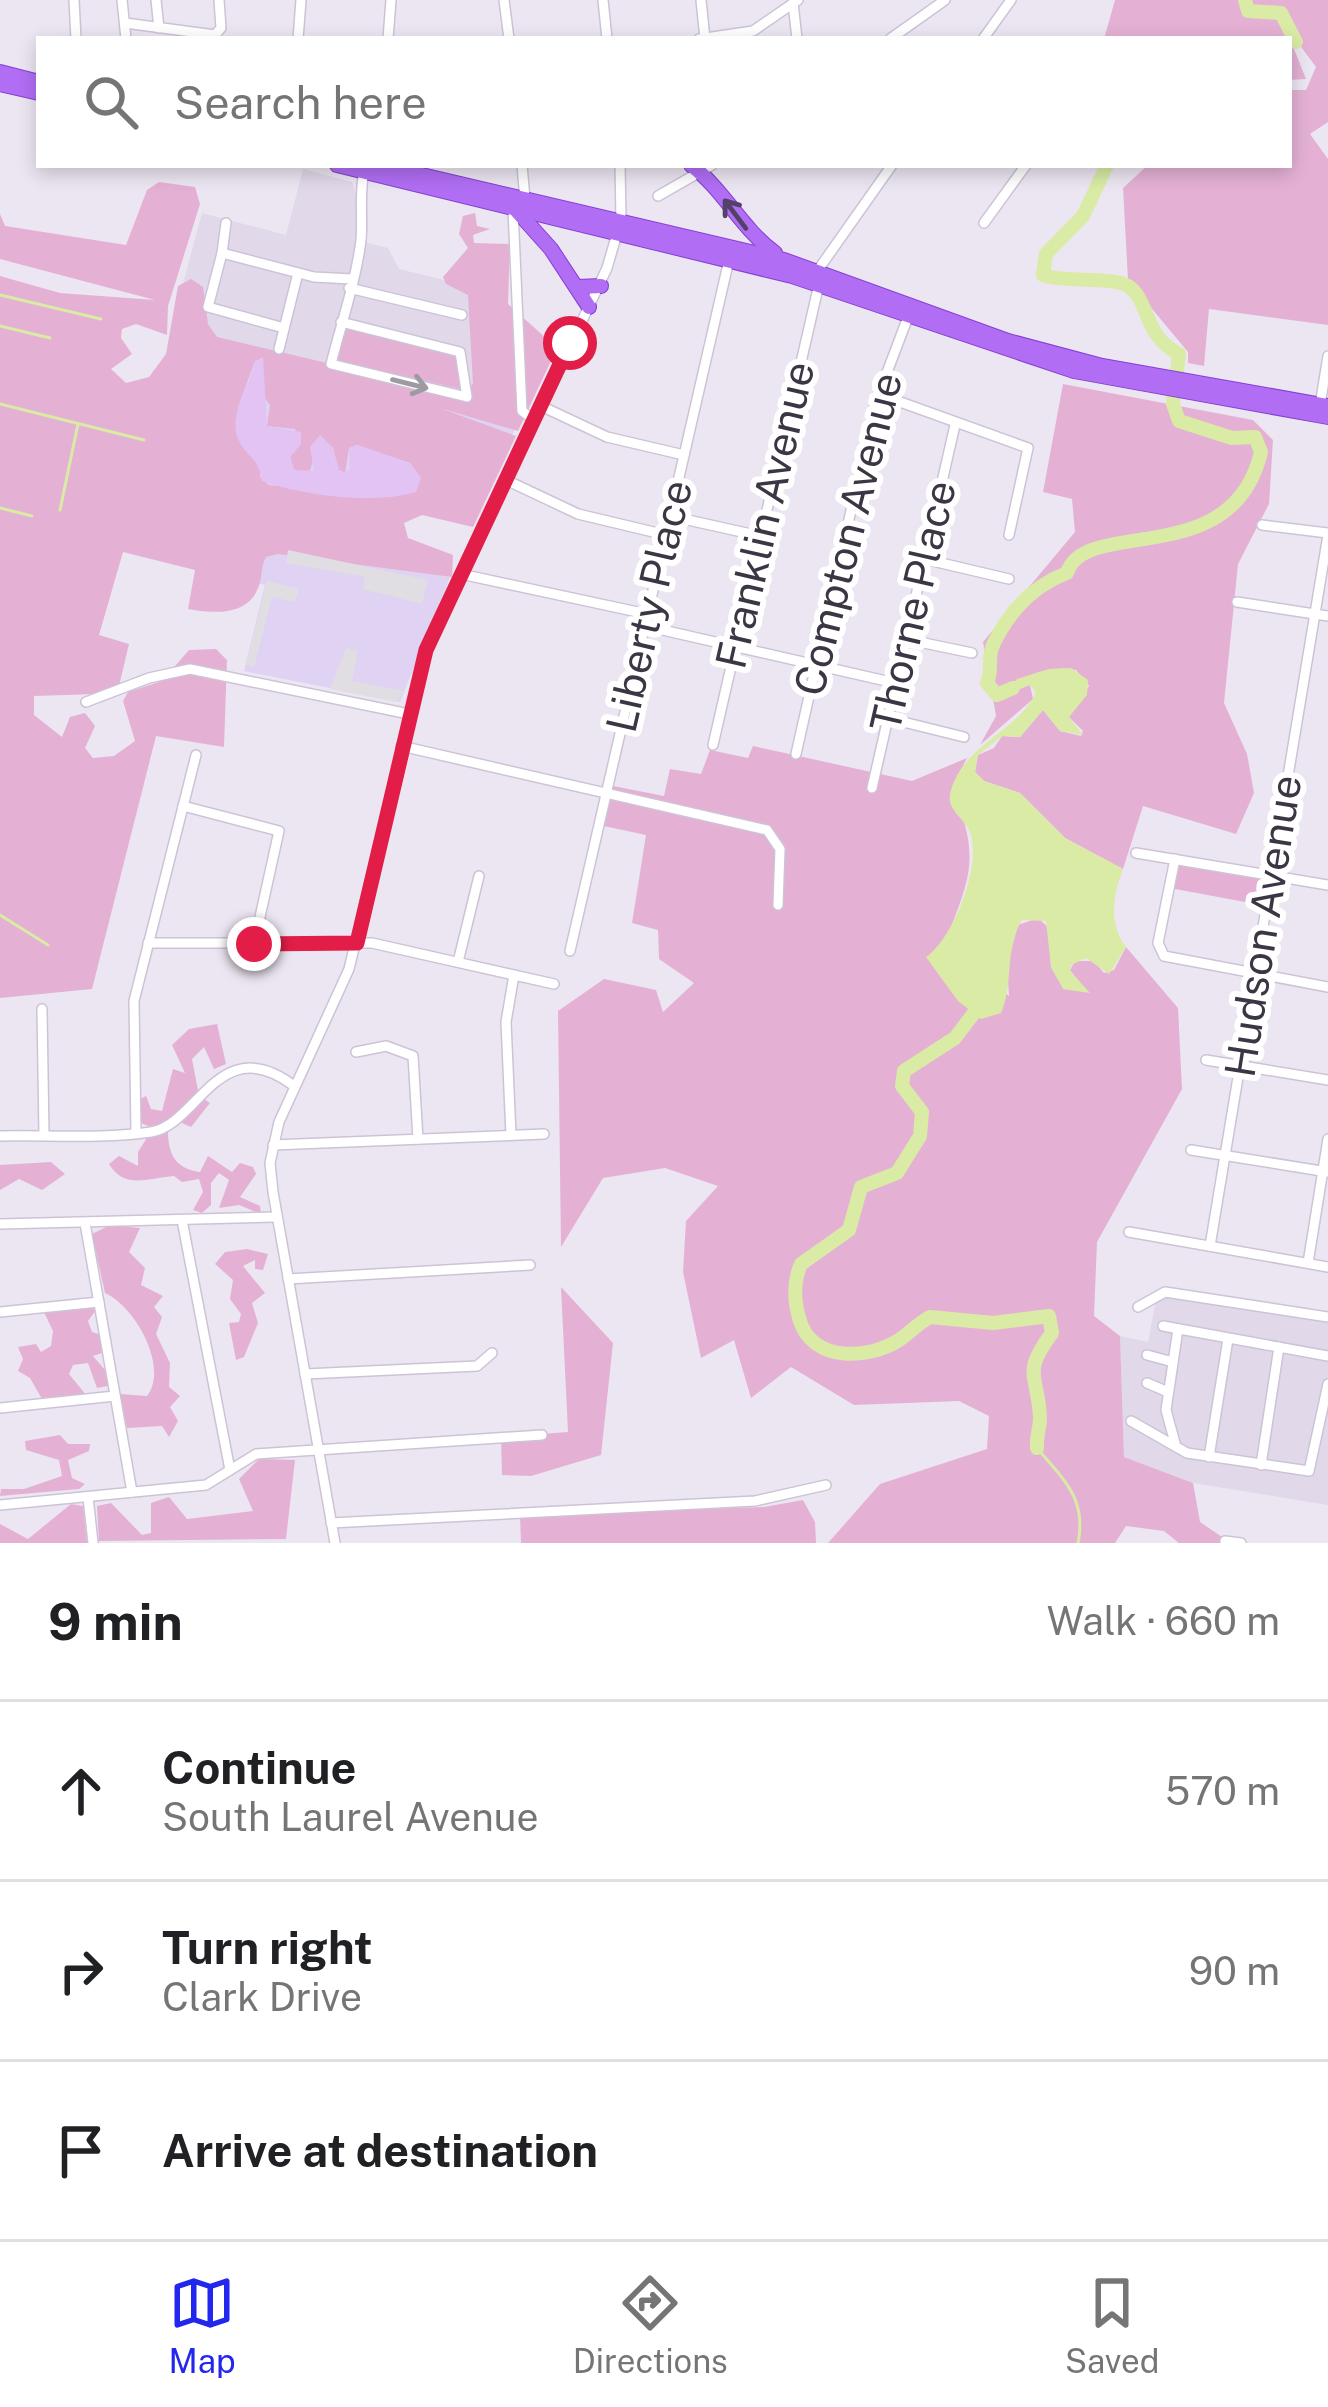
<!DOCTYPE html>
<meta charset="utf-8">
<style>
:root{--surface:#fff;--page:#f2f2f2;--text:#202124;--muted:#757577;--line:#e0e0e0;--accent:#2326ec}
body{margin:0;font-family:"Public Sans",sans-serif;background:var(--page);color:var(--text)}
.stop{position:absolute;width:36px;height:36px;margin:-27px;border:9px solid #e11d48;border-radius:50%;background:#fff}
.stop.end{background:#e11d48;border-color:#fff;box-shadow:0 3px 12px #0008}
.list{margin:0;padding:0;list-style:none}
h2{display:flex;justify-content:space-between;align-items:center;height:156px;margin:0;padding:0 48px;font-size:51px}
h2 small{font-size:39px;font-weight:400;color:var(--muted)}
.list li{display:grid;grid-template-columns:78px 1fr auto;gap:36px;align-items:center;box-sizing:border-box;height:180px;padding:0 48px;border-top:3px solid var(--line)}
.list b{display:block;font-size:45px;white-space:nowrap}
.list p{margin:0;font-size:39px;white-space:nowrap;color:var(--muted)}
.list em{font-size:39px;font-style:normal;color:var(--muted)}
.icon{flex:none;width:66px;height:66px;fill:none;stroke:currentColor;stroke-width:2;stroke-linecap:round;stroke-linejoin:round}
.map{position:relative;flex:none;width:1328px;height:1543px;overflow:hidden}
.search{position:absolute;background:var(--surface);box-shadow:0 6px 18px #0003;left:36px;right:36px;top:36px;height:132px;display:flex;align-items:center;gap:30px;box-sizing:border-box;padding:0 42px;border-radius:0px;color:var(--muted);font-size:45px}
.sheet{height:696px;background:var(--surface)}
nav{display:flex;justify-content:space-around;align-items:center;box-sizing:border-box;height:168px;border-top:3px solid var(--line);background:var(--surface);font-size:33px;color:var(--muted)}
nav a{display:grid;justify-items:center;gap:6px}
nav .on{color:var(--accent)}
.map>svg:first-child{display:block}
</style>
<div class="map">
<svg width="1328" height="1543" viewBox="0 0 1328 1543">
<rect width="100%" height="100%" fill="#ece6f2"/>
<g fill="#e1d8e9">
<polygon points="303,169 352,182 368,227 365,242 388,248 399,269 477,288 485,406 171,328 202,213 286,235"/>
<polygon points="1157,1295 1328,1323 1328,1505 1193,1483 1124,1457 1120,1336 1148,1342"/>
</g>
<polygon fill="#dfd2f3" points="251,352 519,420 472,522 407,505 281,536 450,577 400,702 244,671 265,585 252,581 222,468"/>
<g fill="#e4b1d5" fill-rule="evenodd">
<polygon points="1115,0 1328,0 1328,122 1310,134 1328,159 1328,325 1209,309 1204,366 1188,363 1188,352 1128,280 1123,188 1148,165 1289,165 1289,90 1306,90 1316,67 1284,24 1306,79 1289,80 1289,39 1104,39"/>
<path d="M159,182L195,187L200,204L168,306L167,335L136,324L122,329L121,338L132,354L111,369L126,383L149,377L166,354L178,286L191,279L203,287L208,324L217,337L462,395L473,384L468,295L446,284L443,277L468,248L459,234L463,216L475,213L477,226L490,229L473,235L474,243L510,244L508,304L557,348L518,431L440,408L516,436L473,527L422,515L404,523L408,538L453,555L452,577L278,554L266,557C260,568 263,577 258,588C247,617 210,613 188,609L195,570L123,552L99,635L129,644L119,686L96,694L34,696V715L62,737L70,717L85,713L95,726L85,748L93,758L114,756L135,741L123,701L128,692L162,681L189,650L216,649L227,660L224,747L156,736L92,989L0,998V276L60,293L155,300L0,259V214L5,226L126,245L147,190ZM255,361L263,365L262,395L270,405L267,426L295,429L301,444L290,456L294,470L309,473L313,461L333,447L337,469L345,473L349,448L357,445L410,463L420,478L392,497L269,485L260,477V462L245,449L238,407Z"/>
<polygon points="346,328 456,355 461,389 337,361"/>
<path d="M1063,384L1253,420L1273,440L1269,504L1238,564L1224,703L1247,754L1254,793L1236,834L1143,806L1123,869L1065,838L1020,793L984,781L975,772L978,755L994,748L1002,736L1020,737L1043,710L1060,731L1081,736L1083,731L1069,717L1089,686L1076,670C1051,665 1021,674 1005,694L1030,685L1033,699L980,745L996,716L983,642L1075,532L1072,499L1043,492Z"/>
<path d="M753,746L912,781L967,758L952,787C981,859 971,875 944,945L1009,996L1007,965L1018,925L1038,918L1050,929L1051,967L1064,989L1087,992L1070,970L1075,961H1094L1104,973L1114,970L1126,947L1178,1008L1182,1089L1097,1242L1094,1316L1120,1336L1124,1457L1193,1483L1200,1522L1222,1537V1543H1179L1164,1531L1126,1526L1115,1543H828L880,1484L987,1449L989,1416L959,1401L854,1405L791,1367L751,1398L734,1340L701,1358L683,1272L686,1221L718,1186L665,1168L603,1178L561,1247L558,1011L604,979L656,990L663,1012L694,983L659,959L658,930L632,923L646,835L599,825L608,785L664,796L670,769L701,774L710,750L748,758Z"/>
<polygon points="1174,861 1266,875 1261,905 1170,888"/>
<path d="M217,1024L226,1064L214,1069L204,1047L192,1059L199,1096L210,1103L191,1127L182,1123L179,1113L168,1122C167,1149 171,1168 200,1172L208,1156L232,1172L240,1163L253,1167L256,1174L240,1197L260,1206L261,1214L239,1205L219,1208L229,1180L219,1173L211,1183V1205L202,1213L193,1210L203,1192L199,1179L182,1182L174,1176C147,1178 125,1190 109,1164L119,1156L138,1166V1152L153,1128L141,1123L140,1099L146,1096L151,1109L162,1111L173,1069L185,1073L172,1045L189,1029Z"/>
<polygon points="51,1162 65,1174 42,1190 19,1179 0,1190 0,1165"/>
<path d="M110,1225L140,1228L129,1252L145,1268L141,1285L163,1296L154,1307L162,1317L156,1334L170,1363L169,1387L180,1396L170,1407L178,1421L169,1437L162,1426L127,1428L120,1394L147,1396C169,1368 136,1307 105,1293L92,1234Z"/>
<polygon points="247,1249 268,1254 263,1270 255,1269 255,1260 243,1266 265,1293 252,1303 258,1323 244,1357 236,1360 229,1323 239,1322 241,1314 230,1299 233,1280 215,1264 225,1252"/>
<polygon points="561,1287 613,1343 601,1455 531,1476 502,1475 501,1437 568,1432"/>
<polygon points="68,1307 98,1307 88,1321 92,1332 102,1335 105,1352 93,1356 111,1377 108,1386 97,1388 88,1363 73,1365 69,1374 86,1395 42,1399 30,1378 18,1371 23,1359 18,1347 36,1344 41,1352 51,1346 53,1331 44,1312"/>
<polygon points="60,1435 68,1444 90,1444 89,1451 68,1460 72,1478 85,1484 79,1489 0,1496 1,1489 24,1489 62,1476 59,1460 26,1450 25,1441"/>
<polygon points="259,1459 295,1460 286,1539 99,1541 97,1506 111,1503 142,1535 151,1533 151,1503 169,1497 187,1519 253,1511 239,1479"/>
<polygon points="803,1500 815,1522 816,1543 521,1543 520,1515 764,1507"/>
<polygon points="71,1504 83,1506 87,1543 0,1543 0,1524 28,1539"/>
</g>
<path fill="#e2c3f4" d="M263,357L267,426L301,432V444L290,457L294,470L314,471L310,447L320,435L333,448L340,473L350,470L349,448L357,445L411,464L421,478L416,492C373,505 301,495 262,481C258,455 247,459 238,439C228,414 250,386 255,361Z"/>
<g fill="#e0dee3">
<polygon points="288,550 428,580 422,604 363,589 365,577 286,563"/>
<polygon points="267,581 299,589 295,602 272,597 254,667 246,665"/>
<polygon points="346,648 358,651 352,681 405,691 396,702 330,689"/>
</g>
<path fill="#daeba5" d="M1049,669L1071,668L1088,680L1087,695L1069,717L1083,735L1060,731L1043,710L1020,737L1002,736L978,755L975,772L984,781L1020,793L1065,838L1123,869C1113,896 1108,922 1126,947L1109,974L1086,958L1071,965L1070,971L1090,993L1063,989L1051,967L1046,921L1022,920C1004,950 1014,984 1001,1013L981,1019L958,1001L926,957C953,939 984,862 969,830C961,815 945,809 951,790C965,743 1019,731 1036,692L1030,685L1002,696L1017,679Z"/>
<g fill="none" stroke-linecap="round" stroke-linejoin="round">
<g stroke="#daeba5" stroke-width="3">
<polyline points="0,295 101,319"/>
<polyline points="0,326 50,338"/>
<polyline points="0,404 144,440"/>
<polyline points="0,508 32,516"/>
<polyline points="60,510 78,424"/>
<polyline points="0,915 48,945"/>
<path d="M1037,1448C1064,1480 1087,1499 1078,1543"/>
</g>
<g stroke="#daeba5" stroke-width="14">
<polyline points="1245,0 1248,11 1281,13 1296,42"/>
<path d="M1013,688L997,695L987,683C993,670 987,658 993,645C1009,611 1033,586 1067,573C1084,516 1233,573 1261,452L1255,437L1232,438L1179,421L1173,404L1179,354C1142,335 1150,300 1128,286C1111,276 1064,283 1043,275L1046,254L1083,216L1107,165"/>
<path d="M983,1001L955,1038L904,1071L902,1086L922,1112L920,1136L897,1173L861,1187L849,1230L801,1264C793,1282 794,1302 800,1321C813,1362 868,1360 899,1340C910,1333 918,1323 930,1317L993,1323L1049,1316L1052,1333C1021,1375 1038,1373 1040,1418C1040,1428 1036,1437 1037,1448"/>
</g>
<defs>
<g id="minor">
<polyline points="74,0 76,39"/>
<polyline points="122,0 126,39"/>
<polyline points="156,0 159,28"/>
<polyline points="504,0 509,39"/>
<polyline points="603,0 607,39"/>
<polyline points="701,0 705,39"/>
<polyline points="793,3 797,39"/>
<polyline points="125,23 215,35 221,28 219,0"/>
<polyline points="298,39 301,0"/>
<polyline points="388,39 391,0"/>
<polyline points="699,39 753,31 798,0"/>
<polyline points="890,39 945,0"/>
<polyline points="983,39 1011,0"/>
<polyline points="522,165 525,199"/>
<polyline points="658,196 712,165"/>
<polyline points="513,210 522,411 534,420"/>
<polyline points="226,223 222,253 314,277 352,279"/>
<polyline points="984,223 1026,165"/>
<polyline points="222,253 208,307 284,328"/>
<polyline points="818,270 892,165"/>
<polyline points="349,288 462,315"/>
<path d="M341,322L460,352L467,397L331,364C341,324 356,281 361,240C363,216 359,195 364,171"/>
<polyline points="279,349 298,273"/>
<polyline points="878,394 1028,448 1009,535"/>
<polyline points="1320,405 1328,356"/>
<polyline points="541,406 607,437 684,455"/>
<polyline points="506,480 578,514 666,535"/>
<polyline points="670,516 760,536"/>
<polyline points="1262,525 1328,533"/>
<polyline points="924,559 1009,579"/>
<polyline points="461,574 647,614"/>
<polyline points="1237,602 1328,616"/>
<polyline points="645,626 895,683"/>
<polyline points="905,639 972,653"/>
<polyline points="86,702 149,678 190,669 409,714"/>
<polyline points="887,718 964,737"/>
<polyline points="713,745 819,284"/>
<polyline points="401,746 767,830 780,849 778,905"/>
<polyline points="796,754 875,404 908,317"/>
<polyline points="872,788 955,425"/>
<polyline points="183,806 279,831 254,944"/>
<polyline points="1136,853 1328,885"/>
<polyline points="1175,859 1158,943 1164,956 1328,987"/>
<polyline points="148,943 372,943 554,984"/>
<polyline points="570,951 729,260"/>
<polyline points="458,962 479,876"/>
<polyline points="42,1009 44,1135"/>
<polyline points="356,1052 386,1046 413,1056 418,1139"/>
<polyline points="1206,1060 1328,1080"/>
<polyline points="136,1132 134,1001 196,755"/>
<polyline points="511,1135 506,1022 514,975"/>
<path d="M0,1136C49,1135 102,1139 151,1132C198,1125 219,1029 294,1086"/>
<polyline points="273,1145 544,1134"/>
<polyline points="1191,1150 1328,1172"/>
<polyline points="182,1220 230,1470"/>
<polyline points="85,1223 132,1492"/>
<polyline points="0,1224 277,1217"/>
<polyline points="1129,1232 1328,1267"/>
<polyline points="1210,1246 1328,535"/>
<polyline points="1308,1263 1328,1139"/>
<polyline points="288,1279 530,1265"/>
<polyline points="1138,1307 1165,1292 1328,1317"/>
<polyline points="0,1312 99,1302"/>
<polyline points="1163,1326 1328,1356"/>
<polyline points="1147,1355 1173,1362"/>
<polyline points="305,1374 477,1366 492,1353"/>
<polyline points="1147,1383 1168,1392"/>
<polyline points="0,1408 115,1396"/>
<polyline points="1131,1421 1187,1453 1309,1471 1328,1384"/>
<polyline points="1175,1443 1166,1410 1178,1329"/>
<polyline points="1209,1457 1228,1339"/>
<polyline points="1261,1465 1279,1347"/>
<polyline points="88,1497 93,1543"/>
<polyline points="0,1505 206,1485 256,1454 542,1435"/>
<polyline points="331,1523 755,1501 826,1485"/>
<polyline points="1225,1541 1241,1543"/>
<polyline points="335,1543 273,1192 270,1163 279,1122 349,969 426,650 607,268 621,220 620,165"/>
</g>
<g id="highway">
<polyline points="0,72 39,82"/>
<polyline points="0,84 39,93"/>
<polyline points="337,165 792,276 1074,371 1328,417"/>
<polyline points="379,165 784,260 1008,341 1102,366 1328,406"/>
<path d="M691,165C724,190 741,228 775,253"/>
<polyline points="517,211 551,249 589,307"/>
<polyline points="578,287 601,286"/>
</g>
</defs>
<use href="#minor" stroke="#cdc3d7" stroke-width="12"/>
<use href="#highway" stroke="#833fd3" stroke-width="16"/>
<use href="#minor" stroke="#fff" stroke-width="9"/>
<use href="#highway" stroke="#b16ef4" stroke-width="14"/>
</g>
<defs><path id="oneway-shaft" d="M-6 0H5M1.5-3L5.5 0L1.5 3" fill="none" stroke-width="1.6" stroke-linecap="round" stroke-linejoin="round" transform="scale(3)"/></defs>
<use stroke="#534167" href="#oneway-shaft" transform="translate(735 214) rotate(-127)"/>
<use stroke="#9e9aa2" href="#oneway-shaft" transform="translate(410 384) rotate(14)"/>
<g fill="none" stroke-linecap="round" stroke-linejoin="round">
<polyline stroke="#e11d48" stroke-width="15" points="254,944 357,943 426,650 570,343"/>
</g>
<g text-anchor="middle" stroke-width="12" stroke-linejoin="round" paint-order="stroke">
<g font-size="42" fill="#3c3644" stroke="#fff">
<text transform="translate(765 515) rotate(-77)" y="15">Franklin Avenue</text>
<text transform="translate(848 534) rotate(-76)" y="15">Compton Avenue</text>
<text transform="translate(649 606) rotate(-77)" y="15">Liberty Place</text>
<text transform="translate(913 606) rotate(-77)" y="15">Thorne Place</text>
<text transform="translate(1263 926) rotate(-81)" y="15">Hudson Avenue</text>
</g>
</g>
</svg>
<div class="stop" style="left:570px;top:343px"></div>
<div class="stop end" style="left:254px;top:944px"></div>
<div class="search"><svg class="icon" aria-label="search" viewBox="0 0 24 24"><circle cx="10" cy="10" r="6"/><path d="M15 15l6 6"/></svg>Search here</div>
</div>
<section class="sheet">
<h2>9 min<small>Walk · 660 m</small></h2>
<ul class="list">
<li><svg class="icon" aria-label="ahead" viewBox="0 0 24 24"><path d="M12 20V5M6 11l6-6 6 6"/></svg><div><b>Continue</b><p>South Laurel Avenue</p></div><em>570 m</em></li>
<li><svg class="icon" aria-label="right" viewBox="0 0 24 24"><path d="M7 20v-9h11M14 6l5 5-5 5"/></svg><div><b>Turn right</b><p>Clark Drive</p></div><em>90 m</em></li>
<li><svg class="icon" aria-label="arrive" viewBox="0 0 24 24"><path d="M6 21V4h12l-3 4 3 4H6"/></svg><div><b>Arrive at destination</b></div></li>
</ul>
</section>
<nav>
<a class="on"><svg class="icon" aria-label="map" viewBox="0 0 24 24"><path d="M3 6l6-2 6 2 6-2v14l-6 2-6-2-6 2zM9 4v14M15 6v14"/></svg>Map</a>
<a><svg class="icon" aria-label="directions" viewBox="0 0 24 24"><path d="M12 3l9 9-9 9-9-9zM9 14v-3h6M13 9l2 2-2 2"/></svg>Directions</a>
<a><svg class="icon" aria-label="saved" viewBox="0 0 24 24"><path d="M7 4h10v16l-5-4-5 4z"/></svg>Saved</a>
</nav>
